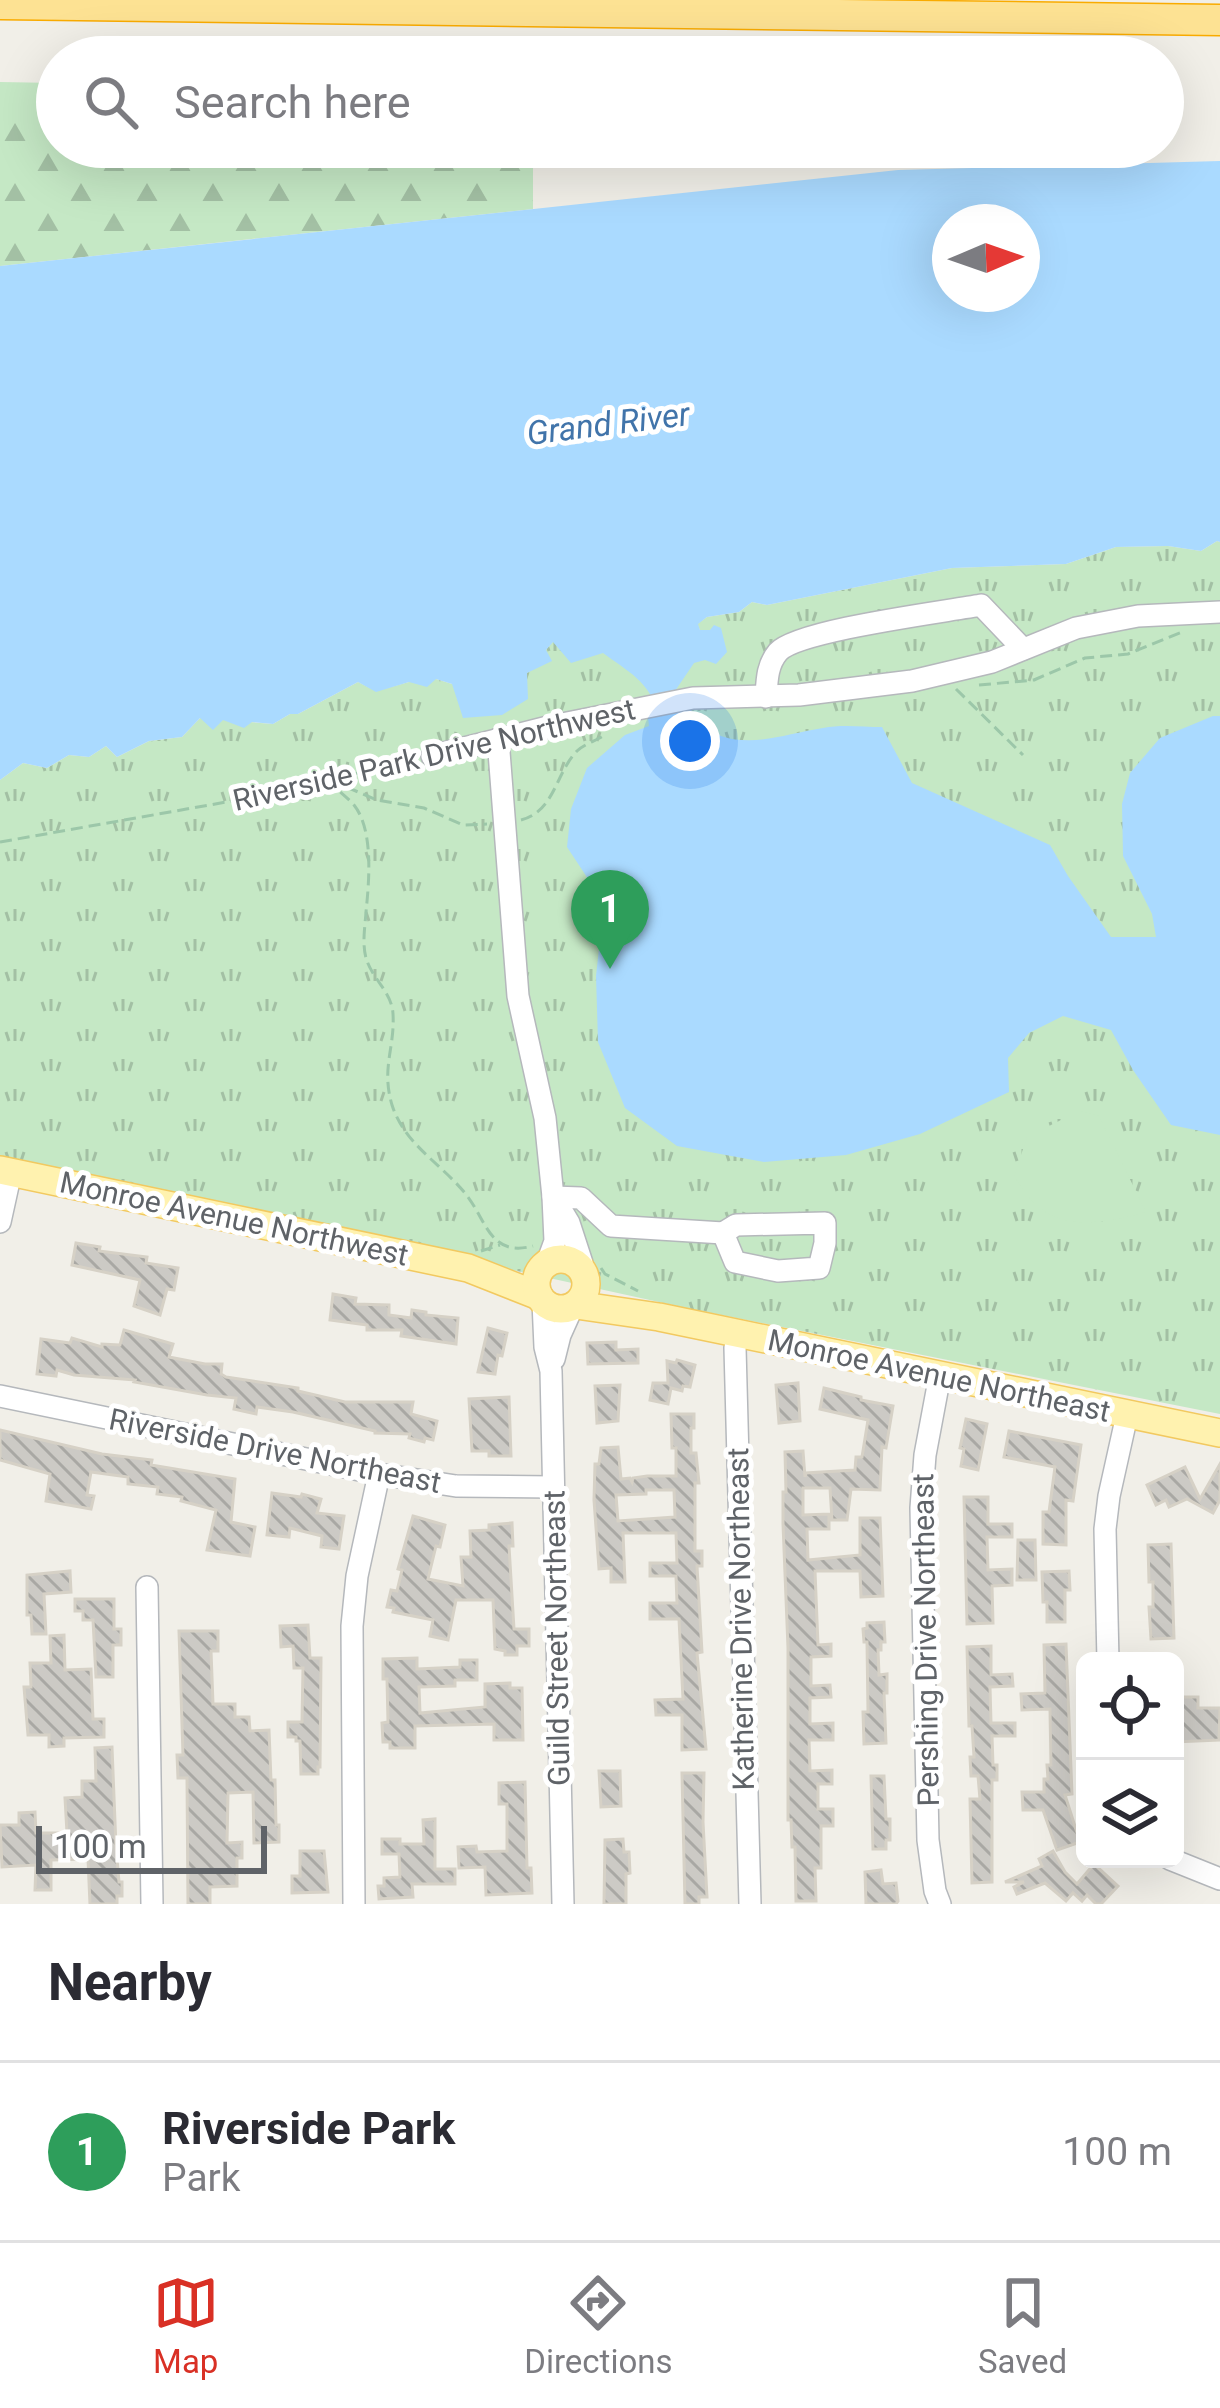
<!DOCTYPE html>
<style>
:root{--surface:#fff;--page:#f7f7f7;--text:#2b2b33;--muted:#7c7c81;--line:#e1e1e2;--accent:#d93025}
body{margin:0;font-family:Roboto,sans-serif;background:var(--page);color:var(--text)}
.controls{position:absolute;right:36px;bottom:36px;display:grid;overflow:hidden;border-radius:18px;box-shadow:0 12px 48px #0002}
.controls button{width:108px;height:108px;display:grid;place-items:center;padding:0;border:0;border-bottom:3px solid var(--line);background:var(--surface);color:var(--text);font:60px sans-serif}
.compass{position:absolute;left:932px;top:204px;width:108px;height:108px;border-radius:50%;background:var(--surface);box-shadow:0 12px 48px #0002;rotate:88deg}
.scale{position:absolute;left:36px;bottom:30px;width:231px;box-sizing:border-box;padding-left:12px;border:6px solid #5f6368;border-top:0;font-size:33px;line-height:42px;white-space:nowrap;color:#5f6368;-webkit-text-stroke:9px #fff;paint-order:stroke}
.you{position:absolute;left:690px;top:741px;width:42px;height:42px;margin:-30px;border:9px solid #fff;border-radius:50%;background:#1a73e8;box-shadow:0 0 0 18px #1a73e833}
.badge{display:grid;place-items:center;width:78px;height:78px;border-radius:50%;background:var(--accent);color:#fff;font-size:39px;font-weight:700}
.pin{position:absolute;translate:-50% -99px;filter:drop-shadow(0 3px 6px #0008)}
.pin::after{content:'';position:absolute;top:63px;width:42px;height:36px;background:inherit;clip-path:polygon(0 0,100% 0,50% 100%)}
.list{margin:0;padding:0;list-style:none}
h2{display:flex;justify-content:space-between;align-items:center;height:156px;margin:0;padding:0 48px;font-size:51px}
h2 small{font-size:39px;font-weight:400;color:var(--muted)}
.list li{display:grid;grid-template-columns:78px 1fr auto;gap:36px;align-items:center;box-sizing:border-box;height:180px;padding:0 48px;border-top:3px solid var(--line)}
.list b{display:block;font-size:45px;white-space:nowrap}
.list p{margin:0;font-size:39px;white-space:nowrap;color:var(--muted)}
.list em{font-size:39px;font-style:normal;color:var(--muted)}
.icon{flex:none;width:66px;height:66px;fill:none;stroke:currentColor;stroke-width:2;stroke-linecap:round;stroke-linejoin:round}
.map{position:relative;flex:none;width:1220px;height:1904px;overflow:hidden}
.search{position:absolute;background:var(--surface);box-shadow:0 12px 48px #0002;left:36px;right:36px;top:36px;height:132px;display:flex;align-items:center;gap:30px;box-sizing:border-box;padding:0 42px;border-radius:66px;color:var(--muted);font-size:45px}
.sheet{height:336px;background:var(--surface)}
nav{display:flex;justify-content:space-around;align-items:center;box-sizing:border-box;height:168px;border-top:3px solid var(--line);background:var(--surface);font-size:33px;color:var(--muted)}
nav a{display:grid;justify-items:center;gap:6px}
nav .on{color:var(--accent)}
.map>svg:first-child{display:block}
</style>
<div class="map">
<svg width="1220" height="1904" viewBox="0 0 1220 1904">
<defs>
<pattern id="grass-tufts" width="24" height="20" patternUnits="userSpaceOnUse" patternTransform="scale(3)"><rect width="24" height="20" fill="#c5e8c5"/><path d="M3 7l-1-3M5 7V3M7 7l1-3M15 17l-1-3M17 17v-4M19 17l1-3" fill="none" stroke="#a3c0a4"/></pattern>
<pattern id="forest-firs" width="22" height="20" patternUnits="userSpaceOnUse" patternTransform="scale(3)"><rect width="22" height="20" fill="#c5e8c5"/><path d="M5 1l3.5 6h-7zM16 11l3.5 6h-7z" fill="#a3c0a4"/></pattern>
<pattern id="building-back-hatch" width="6" height="6" patternUnits="userSpaceOnUse" patternTransform="scale(3)"><rect width="6" height="6" fill="#cccac5"/><path d="M-1 5l2 2M0 0l6 6M5-1l2 2" fill="none" stroke="#a9a8a4"/></pattern>
</defs>
<rect width="100%" height="100%" fill="#f1efe8"/>
<polygon fill="url(#grass-tufts)" points="1217,541 1220,542 1220,1414 691,1309 0,1158 0,780 23,763 47,768 69,755 89,757 106,746 117,757 149,741 182,737 200,718 273,724 290,714 298,714 358,682 376,691 409,682 436,679 452,684 527,673 553,641 603,652 710,630 700,630 697,624 707,617 739,612 752,602 767,605 952,568 1066,564 1116,547 1168,546 1201,551"/>
<polygon fill="url(#forest-firs)" points="0,82 57,83 57,147 533,147 533,209 0,266"/>
<path fill="#c5e8c5" d="M1079,1111L1099,1116L1146,1212C1109,1222 1062,1233 1032,1201C1025,1194 1020,1184 1014,1176L1027,1137Z"/>
<path fill="#aadaff" fill-rule="evenodd" d="M1220,161V542L1217,541L1201,551L1168,546L1116,547L1066,564L952,568L767,605L752,602L739,612L707,617L698,624L700,630H710L714,625L721,628L727,652L716,664L705,660L694,663L675,691L681,709L691,708L693,722C740,754 773,736 823,728C842,724 863,727 882,727L912,783L1050,845L1068,876L1111,937H1156L1152,914L1123,856L1122,804L1130,773L1160,738L1213,716H1220V1135L1171,1125L1133,1070L1111,1030L1063,1016L1029,1033L1008,1058L1009,1092L920,1134L846,1155L764,1162L677,1146L625,1108L598,1042L596,976L604,903L567,847L571,809L587,768L625,735L649,726L648,717L657,713C651,682 627,671 603,653L571,663L553,642L546,650L552,661L527,673L528,699L502,715L463,718L452,684L436,679L427,687L409,682L376,692L358,682L298,714H290L273,724L252,722L244,728L223,720L213,730L200,718L182,737L149,741L117,757L106,746L89,757L69,755L47,768L23,763L0,780V266L898,170ZM950,222H1022V294H950Z"/>
<g fill="url(#building-back-hatch)" stroke="#d6d1c6" stroke-width="3" fill-rule="evenodd">
<polygon points="76,1243 100,1247 99,1251 147,1257 146,1263 178,1268 174,1290 167,1289 160,1315 134,1306 140,1280 72,1265"/>
<polygon points="333,1294 356,1298 355,1304 389,1305 389,1315 411,1318 412,1310 426,1312 426,1315 458,1318 456,1344 401,1336 402,1330 367,1330 367,1325 330,1320"/>
<polygon points="488,1328 507,1333 502,1356 498,1355 495,1374 478,1372"/>
<polygon points="124,1330 173,1344 169,1357 205,1364 222,1364 221,1374 226,1377 298,1388 298,1391 345,1402 413,1402 411,1414 437,1421 433,1440 425,1438 424,1442 409,1438 410,1434 375,1433 375,1431 293,1412 257,1407 256,1414 234,1409 236,1398 207,1395 134,1382 135,1380 74,1375 57,1370 56,1376 37,1374 41,1339 70,1343 72,1338 102,1347 102,1344 120,1345"/>
<polygon points="616,1342 616,1350 638,1349 638,1363 588,1364 587,1343"/>
<polygon points="677,1360 695,1365 690,1387 683,1386 682,1391 671,1388 668,1404 650,1400 653,1383 668,1383 667,1361 676,1363"/>
<polygon points="798,1383 800,1421 779,1423 776,1385"/>
<polygon points="620,1385 618,1421 597,1423 595,1386"/>
<polygon points="824,1388 861,1397 861,1400 893,1406 886,1448 882,1447 880,1490 851,1489 847,1520 832,1520 830,1488 803,1488 803,1515 829,1514 829,1529 807,1529 808,1560 860,1555 860,1518 880,1518 883,1596 861,1597 860,1571 815,1571 818,1645 831,1644 831,1656 811,1657 811,1686 830,1685 831,1697 810,1698 810,1724 833,1723 833,1740 809,1740 810,1771 832,1770 832,1784 818,1784 818,1809 833,1809 833,1826 821,1826 821,1868 815,1868 816,1901 796,1901 795,1847 792,1847 791,1820 788,1820 788,1648 783,1524 783,1492 786,1492 785,1452 803,1451 805,1477 806,1473 855,1470 856,1457 862,1457 868,1420 820,1409"/>
<polygon points="509,1397 511,1456 489,1456 489,1451 472,1451 469,1399"/>
<path d="M671,1414H694V1428H691V1453H696L699,1483H695V1551H702V1566H697L702,1652L697,1653L706,1749L682,1750V1715H656L655,1700L683,1699L679,1619H650V1603H677L676,1576H650V1563H677L676,1533H623L625,1582H611V1568L599,1569L594,1500L595,1464H599L601,1448L618,1447L621,1479L630,1478L632,1482L633,1478L647,1476H676V1448H672ZM646,1490H674L675,1517L618,1521L616,1495L646,1494Z"/>
<polygon points="966,1419 987,1424 978,1470 961,1466 964,1449 960,1448"/>
<polygon points="0,1430 102,1454 152,1460 151,1465 235,1479 231,1522 255,1527 250,1556 207,1550 216,1510 181,1501 182,1497 157,1494 158,1487 128,1484 128,1477 91,1472 87,1495 94,1496 91,1509 46,1501 50,1474 0,1460"/>
<polygon points="1009,1431 1081,1445 1073,1501 1066,1500 1066,1545 1043,1544 1043,1512 1049,1512 1055,1467 1004,1457"/>
<polygon points="1220,1464 1220,1500 1213,1513 1187,1499 1169,1507 1166,1500 1156,1505 1147,1485 1185,1467 1200,1499"/>
<polygon points="272,1493 301,1497 302,1494 321,1499 317,1513 344,1516 339,1549 321,1547 322,1536 290,1528 289,1537 267,1535"/>
<polygon points="964,1497 988,1497 988,1524 1012,1524 1012,1537 987,1537 988,1570 1012,1569 1012,1585 992,1586 993,1623 967,1624"/>
<polygon points="413,1516 445,1525 440,1547 436,1546 428,1579 463,1586 461,1557 471,1557 470,1531 489,1530 489,1525 512,1523 513,1546 509,1546 514,1629 529,1629 529,1646 517,1646 517,1655 505,1655 505,1651 495,1649 493,1600 456,1600 448,1640 430,1636 433,1620 393,1612 394,1608 387,1607 391,1590 397,1591 402,1570 398,1569"/>
<polygon points="1018,1540 1035,1540 1036,1580 1017,1580"/>
<polygon points="1171,1544 1174,1638 1151,1639 1149,1607 1153,1607 1153,1582 1149,1582 1148,1545"/>
<polygon points="70,1571 71,1592 44,1594 46,1634 32,1634 31,1615 27,1615 27,1575"/>
<polygon points="1069,1571 1070,1590 1065,1590 1065,1622 1047,1622 1047,1602 1043,1602 1042,1572"/>
<polygon points="75,1599 114,1599 114,1629 121,1629 121,1645 113,1645 113,1677 96,1677 93,1620 83,1620 83,1611 75,1611"/>
<polygon points="884,1622 885,1642 881,1642 881,1650 878,1650 879,1675 887,1674 887,1693 884,1693 886,1743 864,1744 863,1712 868,1712 867,1642 864,1642 863,1629 867,1628 867,1623"/>
<polygon points="308,1625 310,1658 321,1658 320,1767 318,1767 318,1774 301,1774 300,1741 296,1741 296,1737 288,1737 288,1722 302,1722 303,1668 294,1668 293,1646 281,1647 280,1626"/>
<polygon points="179,1631 218,1631 218,1651 211,1651 213,1704 235,1704 235,1717 249,1717 250,1731 269,1730 271,1780 275,1780 276,1825 279,1825 279,1842 254,1843 253,1792 228,1793 227,1843 242,1842 242,1858 237,1858 237,1886 210,1887 210,1904 188,1904 187,1778 178,1778 177,1755 183,1755"/>
<polygon points="64,1635 65,1670 91,1669 93,1719 104,1719 104,1737 64,1738 64,1746 49,1747 49,1735 28,1735 24,1687 31,1687 30,1663 51,1663 50,1636"/>
<polygon points="1066,1644 1072,1794 1065,1795 1080,1842 1057,1850 1043,1810 1023,1810 1022,1792 1044,1792 1044,1779 1048,1779 1047,1765 1051,1765 1050,1709 1022,1710 1021,1694 1045,1693 1044,1645"/>
<polygon points="991,1646 991,1675 1012,1674 1013,1686 990,1687 991,1723 1015,1723 1015,1736 992,1736 993,1765 997,1765 997,1780 992,1780 992,1882 972,1883 970,1799 980,1799 978,1776 971,1776 970,1757 974,1757 972,1726 969,1726 967,1647"/>
<polygon points="417,1658 417,1669 460,1667 460,1660 477,1660 477,1680 455,1680 455,1686 419,1687 420,1713 485,1707 485,1684 510,1683 510,1688 522,1688 523,1740 494,1740 494,1724 415,1726 415,1748 390,1748 390,1742 383,1742 382,1723 388,1722 387,1679 383,1679 383,1659"/>
<polygon points="1182,1697 1198,1697 1198,1708 1220,1708 1219,1740 1175,1742 1175,1719 1182,1719"/>
<polygon points="112,1747 116,1847 119,1882 122,1882 122,1896 117,1896 117,1904 90,1904 88,1859 51,1860 51,1890 35,1890 36,1865 2,1867 0,1825 19,1825 19,1813 35,1812 36,1833 67,1833 65,1798 82,1797 82,1781 96,1781 95,1748"/>
<polygon points="599,1771 620,1771 621,1806 601,1807"/>
<polygon points="682,1773 704,1773 703,1822 707,1897 699,1897 699,1904 685,1904"/>
<polygon points="871,1776 884,1776 886,1819 890,1819 890,1840 886,1840 886,1849 873,1849"/>
<polygon points="525,1782 527,1868 531,1868 532,1893 486,1895 485,1867 459,1868 458,1847 476,1846 477,1852 507,1851 507,1804 499,1804 499,1783"/>
<polygon points="435,1819 435,1869 455,1869 455,1884 412,1884 413,1897 379,1899 378,1886 384,1886 384,1878 400,1877 399,1854 382,1854 382,1839 400,1839 400,1844 424,1844 423,1820"/>
<polygon points="623,1839 624,1852 629,1852 630,1873 626,1874 626,1904 604,1904 605,1840"/>
<polygon points="300,1851 324,1851 328,1892 292,1893 292,1876 300,1876"/>
<polygon points="1053,1851 1065,1872 1077,1884 1094,1864 1118,1886 1101,1904 1096,1904 1087,1895 1082,1901 1073,1893 1066,1901 1045,1883 1017,1894 1014,1887 1024,1882 1005,1882 1042,1866 1039,1859"/>
<polygon points="881,1870 883,1884 896,1883 898,1901 896,1904 866,1904 865,1872"/>
</g>
<g fill="none" stroke-linecap="round" stroke-linejoin="round">
<defs>
<g id="minor">
<path d="M766,697C767,680 767,665 778,652C798,630 944,612 981,605L1023,649"/>
<polyline points="498,739 518,996 545,1118 553,1197 555,1241 547,1263"/>
<polyline points="432,756 552,726 693,698 799,695 912,681 992,662 1076,628 1138,616 1220,612"/>
<polyline points="553,1197 581,1198 611,1226 723,1233"/>
<polyline points="557,1203 569,1223 582,1263 581,1269"/>
<polyline points="0,1222 11,1172"/>
<polygon points="825,1223 825,1243 819,1268 778,1271 735,1262 723,1233 736,1225"/>
<polyline points="543,1302 545,1347 551,1371 563,1904"/>
<polyline points="738,1334 735,1348 750,1904"/>
<polyline points="554,1359 560,1335 573,1306"/>
<polyline points="0,1396 379,1474 456,1486 553,1487"/>
<polyline points="147,1587 152,1904"/>
<polyline points="1108,1661 1105,1529 1109,1496 1127,1415"/>
<polyline points="1170,1859 1220,1879"/>
<polyline points="354,1904 352,1626 357,1576 379,1474"/>
<polyline points="940,1904 935,1891 928,1840 921,1508 925,1455 940,1375"/>
</g>
<g id="major">
<polyline points="0,1170 468,1268 539,1296"/>
<circle cx="561" cy="1284" r="25"/>
<polyline points="576,1305 659,1317 1220,1433"/>
</g>
<polyline id="highway" points="0,4 1220,20"/>
</defs>
<use href="#minor" stroke="#b5b8bc" stroke-width="24"/>
<use href="#major" stroke="#f2c960" stroke-width="30"/>
<use href="#highway" stroke="#f9ab00" stroke-width="33"/>
<g stroke="#9cc7a9" stroke-width="3" stroke-dasharray="12 6" stroke-linecap="butt">
<polyline points="979,685 1034,680 1085,658 1128,654 1182,632"/>
<polyline points="956,689 1023,755"/>
<path d="M327,780C335,788 346,796 354,805C374,830 369,882 366,912C365,927 362,943 366,958C372,979 392,992 393,1014C395,1048 381,1068 392,1105C405,1146 444,1165 468,1197C487,1223 491,1257 533,1246"/>
<polyline points="330,780 377,800 424,808 463,825 487,824"/>
<path d="M521,820C555,811 555,774 577,751C583,745 595,741 603,736"/>
<polyline points="0,842 266,795 416,759"/>
<polyline points="481,1251 500,1245"/>
<polyline points="601,1268 605,1274 638,1291"/>
</g>
<use href="#minor" stroke="#fff" stroke-width="21"/>
<use href="#major" stroke="#fff2af" stroke-width="27"/>
<use href="#highway" stroke="#fde293" stroke-width="30"/>
</g>
<g text-anchor="middle" stroke-width="10" stroke-linejoin="round" paint-order="stroke">
<g font-size="30" fill="#5f6368" stroke="#fff">
<text transform="translate(434 755) rotate(-13)" y="10">Riverside Park Drive Northwest</text>
<text transform="translate(234 1219) rotate(12)" y="10">Monroe Avenue Northwest</text>
<text transform="translate(939 1376) rotate(12)" y="10">Monroe Avenue Northeast</text>
<text transform="translate(275 1451) rotate(11)" y="10">Riverside Drive Northeast</text>
<text transform="translate(741 1619) rotate(-91)" y="10">Katherine Drive Northeast</text>
<text transform="translate(557 1638) rotate(-91)" y="10">Guild Street Northeast</text>
<text transform="translate(926 1640) rotate(-91)" y="10">Pershing Drive Northeast</text>
</g>
<g font-size="33" font-style="italic" fill="#4174aa" stroke="#fff">
<text transform="translate(608 423) rotate(-7)" y="12">Grand River</text>
</g>
</g>
</svg>
<div class="controls">
<button><svg class="icon" aria-label="locate" viewBox="0 0 24 24"><circle cx="12" cy="12" r="6"/><path d="M12 2v4M12 18v4M2 12h4M18 12h4"/></svg></button>
<button><svg class="icon" aria-label="layers" viewBox="0 0 24 24"><path d="M12 4l9 5-9 5-9-5zM3 14l9 5 9-5"/></svg></button>
</div>
<svg class="compass" viewBox="-18 -18 36 36"><path d="M0-13l5 13h-10z" fill="#e53935"/><path d="M0 13l5-13h-10z" fill="#7c7c81"/></svg>
<div class="scale">100 m</div>
<div class="you"></div>
<div class="pin badge" style="left:610px;top:969px;background:#2e9e5b">1</div>
<div class="search"><svg class="icon" aria-label="search" viewBox="0 0 24 24"><circle cx="10" cy="10" r="6"/><path d="M15 15l6 6"/></svg>Search here</div>
</div>
<section class="sheet">
<h2>Nearby<small></small></h2>
<ul class="list">
<li><span class="badge" style="background:#2e9e5b">1</span><div><b>Riverside Park</b><p>Park</p></div><em>100 m</em></li>
</ul>
</section>
<nav>
<a class="on"><svg class="icon" aria-label="map" viewBox="0 0 24 24"><path d="M3 6l6-2 6 2 6-2v14l-6 2-6-2-6 2zM9 4v14M15 6v14"/></svg>Map</a>
<a><svg class="icon" aria-label="directions" viewBox="0 0 24 24"><path d="M12 3l9 9-9 9-9-9zM9 14v-3h6M13 9l2 2-2 2"/></svg>Directions</a>
<a><svg class="icon" aria-label="saved" viewBox="0 0 24 24"><path d="M7 4h10v16l-5-4-5 4z"/></svg>Saved</a>
</nav>
